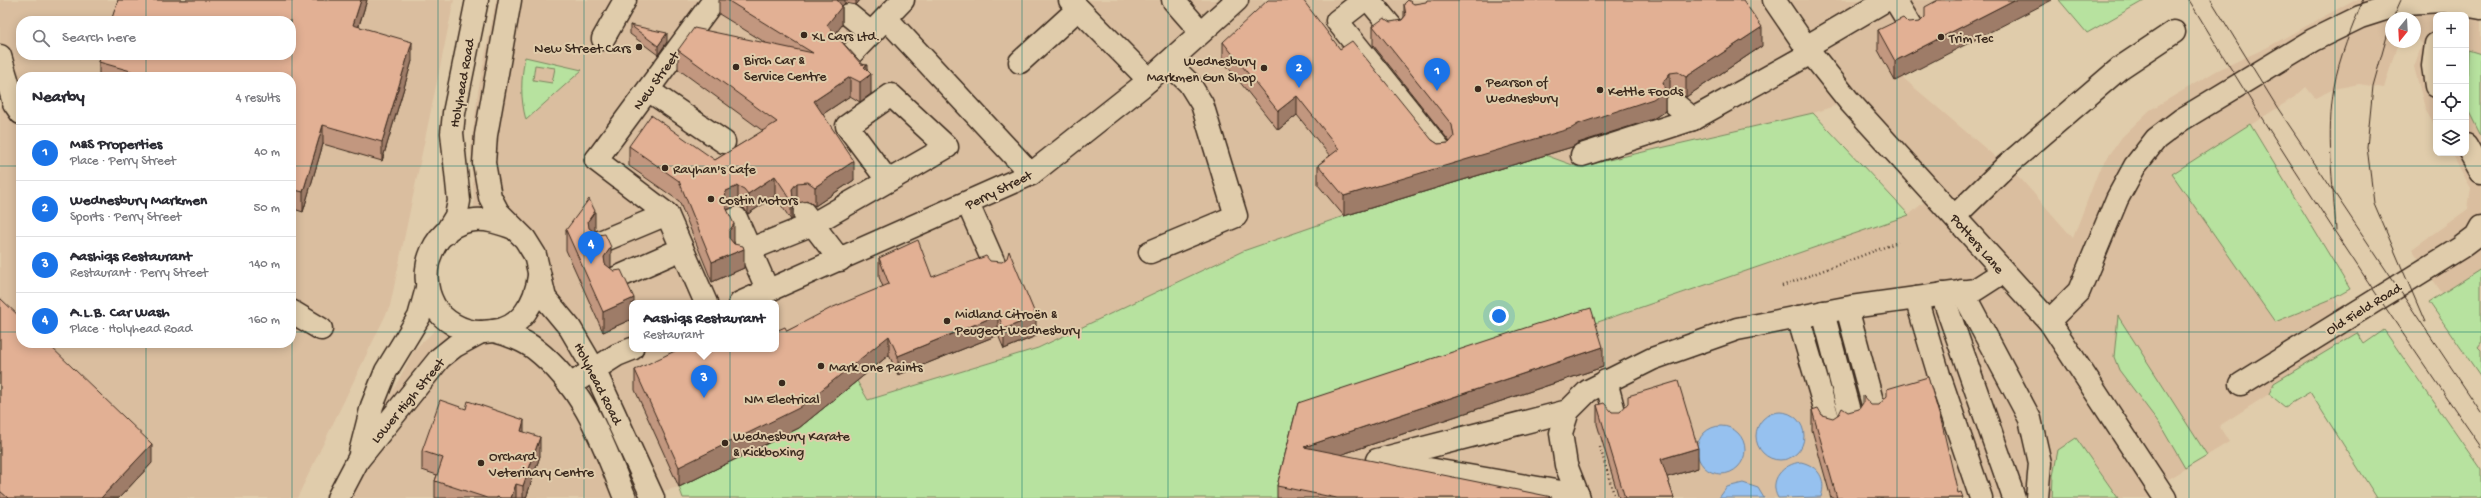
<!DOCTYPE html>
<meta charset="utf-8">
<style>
:root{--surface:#fff;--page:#f7f7f7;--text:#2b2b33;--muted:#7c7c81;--line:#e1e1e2;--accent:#1a73e8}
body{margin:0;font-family:"Gochi Hand",sans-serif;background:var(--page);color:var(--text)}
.controls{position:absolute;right:12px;top:12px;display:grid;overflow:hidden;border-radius:8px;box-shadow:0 2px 10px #0003}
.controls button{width:36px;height:36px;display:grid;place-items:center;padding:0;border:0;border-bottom:1px solid var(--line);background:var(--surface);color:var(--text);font:20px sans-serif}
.compass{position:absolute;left:2385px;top:12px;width:36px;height:36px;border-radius:50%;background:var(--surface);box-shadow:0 2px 10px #0003;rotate:198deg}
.you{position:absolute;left:1499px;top:316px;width:14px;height:14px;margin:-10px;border:3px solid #fff;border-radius:50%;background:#1a73e8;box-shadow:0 0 0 6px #1a73e833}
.badge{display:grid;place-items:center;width:26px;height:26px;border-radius:50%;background:var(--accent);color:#fff;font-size:13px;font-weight:700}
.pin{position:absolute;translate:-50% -33px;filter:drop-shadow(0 1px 2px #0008)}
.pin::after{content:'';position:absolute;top:21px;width:14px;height:12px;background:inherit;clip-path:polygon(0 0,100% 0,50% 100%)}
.popup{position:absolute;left:629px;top:300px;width:150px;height:52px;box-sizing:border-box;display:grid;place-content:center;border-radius:8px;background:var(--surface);filter:drop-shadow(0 1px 3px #0005);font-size:13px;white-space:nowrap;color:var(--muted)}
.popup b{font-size:15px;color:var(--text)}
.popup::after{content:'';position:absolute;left:50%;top:100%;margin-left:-8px;border:8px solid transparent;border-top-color:var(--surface)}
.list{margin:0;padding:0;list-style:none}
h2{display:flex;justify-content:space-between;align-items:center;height:52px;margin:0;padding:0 16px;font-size:17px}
h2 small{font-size:13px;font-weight:400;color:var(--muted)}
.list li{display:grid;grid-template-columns:26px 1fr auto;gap:12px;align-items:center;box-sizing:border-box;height:56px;padding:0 16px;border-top:1px solid var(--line)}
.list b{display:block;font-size:15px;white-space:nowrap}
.list p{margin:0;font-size:13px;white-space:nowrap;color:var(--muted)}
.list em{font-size:13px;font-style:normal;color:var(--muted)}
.icon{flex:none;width:22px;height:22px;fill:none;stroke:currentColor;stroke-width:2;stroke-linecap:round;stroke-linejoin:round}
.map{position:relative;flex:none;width:2481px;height:498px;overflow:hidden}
.search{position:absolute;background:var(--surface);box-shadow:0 2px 10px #0003;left:16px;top:16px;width:280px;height:44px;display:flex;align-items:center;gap:10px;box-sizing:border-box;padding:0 14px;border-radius:16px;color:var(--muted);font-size:15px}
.panel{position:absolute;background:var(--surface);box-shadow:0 2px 10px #0003;left:16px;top:72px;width:280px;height:276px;border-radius:16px}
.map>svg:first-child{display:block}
</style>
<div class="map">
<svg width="2481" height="498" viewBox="0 0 2481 498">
<rect width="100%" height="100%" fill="#e0ccab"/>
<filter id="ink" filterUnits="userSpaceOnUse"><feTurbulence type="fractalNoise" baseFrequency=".025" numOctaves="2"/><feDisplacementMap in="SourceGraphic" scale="8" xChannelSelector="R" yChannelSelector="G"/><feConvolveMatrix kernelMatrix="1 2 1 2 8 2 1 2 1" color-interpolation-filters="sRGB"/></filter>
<g filter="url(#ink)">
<g fill="#dabe9f" fill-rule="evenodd">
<path d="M0,0H454L390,306L297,498H0ZM21,21H291V55H21ZM21,77H291V343H21Z"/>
<path d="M496,0H2052L1902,77L2021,179L2073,238L2099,170L2122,137L2150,110L2218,70L2266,48L2354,0H2481V350L2412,249L2468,209L2471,188L2451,153H2466V15H2436V127L2425,108L2414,67L2422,44L2415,35V18H2391V42H2398L2384,88L2359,84L2334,89L2315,98L2306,87L2296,96L2173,174L2275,322L2334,298L2364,344L2285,407L2269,394L2219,426L2229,442L2158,485L2165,498H1279L1298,422L1537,343L1909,215L1933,194L1849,101L1813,113L1578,167L1545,155L1344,216L1243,251L1038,348L868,400L857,381L679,487L636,498H338L414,350L446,320L493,331L537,292L525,239L475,220L471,148L478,92ZM632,303H776V349H632Z"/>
</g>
<g fill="#b7e29f" stroke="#79865e" fill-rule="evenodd">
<polygon points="2059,0 2145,0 2087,33"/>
<polygon points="2468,50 2481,54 2481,136 2466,106"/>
<path d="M525,57L582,70L526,120C520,98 521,79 525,57ZM535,65L555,68L552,83L533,80Z"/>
<polygon points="1813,113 1909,215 1537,343 1298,422 1279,498 683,498 679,487 784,434 815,414 857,381 868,400 1038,348 1243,251 1344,216 1545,155 1578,167"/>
<polygon points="2250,124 2350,289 2334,298 2275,322 2172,174"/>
<polygon points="2481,269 2481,343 2478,347 2481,350 2481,377 2429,302"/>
<polygon points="2118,316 2207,455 2185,468 2159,423 2119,370 2114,357"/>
<polygon points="2384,330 2481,470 2481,498 2377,498 2310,392 2285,407 2269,394 2274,383 2357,333 2364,344"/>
<polygon points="2076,438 2118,498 2052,498 2053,476 2058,450"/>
</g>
<g fill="#96c1ef" stroke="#72859b">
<circle cx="1780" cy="436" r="24"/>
<circle cx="1721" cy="450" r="24"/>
<path d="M1801,462C1818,466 1827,479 1821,497L1778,498C1768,480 1783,464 1801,462Z"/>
<polygon points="1743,483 1758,488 1764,498 1719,498 1727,487"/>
</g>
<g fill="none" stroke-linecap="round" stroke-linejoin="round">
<defs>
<g id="lane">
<polyline points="1070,0 1149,80"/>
<polyline points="1173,0 1201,32"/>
<polyline points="1364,0 1337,21 1442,152"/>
<polyline points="1369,0 1394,30"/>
<polyline points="1895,0 1914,31"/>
<polyline points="849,15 871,33"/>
<polyline points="886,18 1031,174"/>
<polyline points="603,39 625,0"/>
<polyline points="1806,47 1886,0"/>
<polyline points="852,53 903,0"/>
<polyline points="0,56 14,103 21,113"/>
<polyline points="1020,62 1078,9"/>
<polyline points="648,90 724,142"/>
<polyline points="1675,104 1693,119"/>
<polyline points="1582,155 1693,119 1811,53"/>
<polyline points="596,160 667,214 706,303"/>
<polyline points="968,204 997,270"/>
<polyline points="804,213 840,260"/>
<polyline points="1955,216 2006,166 2120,68 2174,32"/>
<polyline points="736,218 768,291"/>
<polyline points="600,242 667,214"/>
<polyline points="1150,252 1236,216 1202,104 1189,83 1168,63"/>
<polyline points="741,253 813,224 947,147 891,95 847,126 888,181"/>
<polyline points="616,278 682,249"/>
<polyline points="1962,291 2030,419 2040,463 2037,498"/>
<polyline points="1942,294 2014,498"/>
<polyline points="1916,298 1939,375 1981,498"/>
<polyline points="1847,308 1875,412"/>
<polyline points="291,311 321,329"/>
<polyline points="1823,312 1851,419"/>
<polyline points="1798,317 1830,425"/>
<polyline points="1606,381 1616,419"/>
<polyline points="1568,411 1377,460 1578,495"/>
<polyline points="1579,498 1566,465 1561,433 1568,411 1588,391 1652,359 1737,329 1851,307 1975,290 2003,272"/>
</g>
<g id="street">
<polyline points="1774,0 1806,47 1849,101 2049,321 2165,498"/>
<polyline points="2436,44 2433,66 2436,86"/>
<polyline points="2466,145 2481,172"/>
<polyline points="596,160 714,0"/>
<polyline points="740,303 1031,174 1141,87 1237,0"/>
<polyline points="2049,321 2079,291 2117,199 2135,166 2156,139 2181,120 2313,40 2360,17 2404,3 2443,1 2481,8"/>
<polyline points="2241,384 2460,248 2476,236 2481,227"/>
<polyline points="570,385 617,355 632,349"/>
</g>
<g id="secondary">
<polyline points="360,453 372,406 386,371 419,317 427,288"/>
<polyline points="338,498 358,460 440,358 455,346 481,332"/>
</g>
<g id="primary">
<polyline points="510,0 486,135 484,163 490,197 498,212 525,239 535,255 545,298 570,328 594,369 653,498"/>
<path d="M511,227C499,223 488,219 475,220C434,223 415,271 434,305C442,321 464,333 482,332C486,332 490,331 494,331C507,334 525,341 535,349C584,387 603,443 625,498"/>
<polyline points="445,234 456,216 459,201 452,133 454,113 477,0"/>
<path d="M493,331C521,329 536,301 539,276"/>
</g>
</defs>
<use href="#lane" stroke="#3b2a1e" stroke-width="25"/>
<use href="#street" stroke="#3b2a1e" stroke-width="25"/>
<use href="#secondary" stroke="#3b2a1e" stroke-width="25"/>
<use href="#primary" stroke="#3b2a1e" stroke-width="25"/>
<g stroke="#3b2a1e" stroke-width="2.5" stroke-dasharray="1 3" stroke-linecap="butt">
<polyline points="1782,286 1898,242"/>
<polyline points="1600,447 1615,498"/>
</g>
<use href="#lane" stroke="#e0ccab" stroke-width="22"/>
<use href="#street" stroke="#e0ccab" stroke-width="22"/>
<use href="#secondary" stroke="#e0ccab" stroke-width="22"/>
<use href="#primary" stroke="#e0ccab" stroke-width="22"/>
<g stroke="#3b2a1e" stroke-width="1">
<path d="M2189,0C2281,153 2379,301 2481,447"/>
<polyline points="2211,0 2277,107 2481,412"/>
<polyline points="2393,18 2401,0"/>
<polyline points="2391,22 2373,86 2367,147 2374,203 2425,322"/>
<path d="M2336,230C2333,183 2326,134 2334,87C2339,57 2352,28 2363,0"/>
</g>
</g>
<g fill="#c2977f" stroke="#3b2a1e">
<polygon points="118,0 367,0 359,26 412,61 382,161 323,144 303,212 291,208 291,77 99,77 99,62"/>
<polygon points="719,0 860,0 856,5 845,3 842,6 842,25 835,34 867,69 871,94 860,102 850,96 823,114 854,180 815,206 808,201 797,203 793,208 793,219 791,220 775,196 748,214 744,208 738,206 727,210 734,243 744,268 712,282 679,201 629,166 629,146 715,160 763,131 678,69 678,50 766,43 719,14"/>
<polygon points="1938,0 1895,81 1878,50 1878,30 1920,22 1925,17"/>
<polygon points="1404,4 1414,4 1762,46 1686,97 1678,92 1670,92 1665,99 1665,111 1653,119 1578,143 1572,147 1344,216 1318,185 1318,165 1330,156 1297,115 1278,130 1223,61 1223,42 1340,49 1432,140 1438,144 1449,143 1450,142 1373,45 1373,26 1402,20 1404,17"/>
<polygon points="630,25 667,42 658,55 630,34"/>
<polygon points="566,230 595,231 594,232 611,267 610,268 634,303 632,303 632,319 603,332 566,250"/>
<polygon points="879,258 932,277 1036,336 1004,349 998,335 898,375 889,355 799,428 679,487 635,390 635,370 776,349 787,331 883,287 879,277"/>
<polygon points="0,298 152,463 119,498 0,498"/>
<polygon points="1603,367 1340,455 1552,498 1277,498 1277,486 1298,403"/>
<polygon points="1597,405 1612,412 1698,468 1667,477 1674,498 1619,498 1597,424"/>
<polygon points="1812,410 1822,415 1958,493 1963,498 1831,498 1812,430"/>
<polygon points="524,432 540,456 526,498 435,498 435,481 437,475 422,470 422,451"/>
</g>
<g fill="#9e7b68" stroke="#3b2a1e">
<polygon points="361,0 367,0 353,44 353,25"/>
<polygon points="837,0 845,0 845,3 842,6 842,25 827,45 827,25"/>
<polygon points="856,0 860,0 856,5"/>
<polygon points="2014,0 2052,0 1895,81 1895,61"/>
<polygon points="1762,27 1762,46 1686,97 1686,77"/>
<polygon points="667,33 667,42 658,55 658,46"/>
<polygon points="412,42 412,61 382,161 382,142"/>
<polygon points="867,65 867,78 871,74 871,94 860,102 860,82 864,67"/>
<polygon points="1670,73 1670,92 1665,99 1665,111 1653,119 1578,143 1572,147 1344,216 1344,196 1578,124 1663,82"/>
<polygon points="850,77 850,96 814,120 814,101"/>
<polygon points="1297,96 1297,115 1278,130 1278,111"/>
<polygon points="323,125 323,144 303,212 303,192"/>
<polygon points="854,161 854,180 815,206 815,187"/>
<polygon points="775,176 775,196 748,214 748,194"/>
<polygon points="797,183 797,203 793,208 793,219 791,220 791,200 792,189"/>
<polygon points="738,186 738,206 726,210 724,203 726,191"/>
<polygon points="595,211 595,231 588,240 588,221"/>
<polygon points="734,224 734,243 729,251 729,231"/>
<polygon points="611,247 611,267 604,276 604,257"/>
<polygon points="744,249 744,268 712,282 712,262"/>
<polygon points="634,298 634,303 632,303 632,319 603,332 603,312"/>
<polygon points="998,315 998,335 898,375 898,356"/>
<polygon points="1036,316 1036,336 1004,349 1004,329"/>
<polygon points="889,336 889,355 799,428 679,487 679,467"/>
<polygon points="1603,347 1603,367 1304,467 1304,447"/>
<polygon points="524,420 524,440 521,431"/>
<polygon points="540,437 540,456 526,498 523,498 523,486"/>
<polygon points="152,444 152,463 119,498 101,498"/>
<polygon points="1698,448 1698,468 1661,479 1661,459"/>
<polygon points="516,484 516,498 511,498"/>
</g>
<g fill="#e2b094" stroke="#3b2a1e">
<polygon points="118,0 361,0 353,25 412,42 382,142 323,125 303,192 291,189 291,77 152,77 99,62 101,55 291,55 291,21 111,21"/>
<polygon points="727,0 837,0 842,6 827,25 861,64 867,65 864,67 871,74 860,82 850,77 814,101 854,161 815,187 808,182 797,183 792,189 793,199 791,200 775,176 748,194 744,189 738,186 726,191 724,203 734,224 729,231 729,238 734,244 743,246 744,249 712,262 679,181 629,146 651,115 715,160 777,122 678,50 694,28 813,53"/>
<polygon points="1268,0 1303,0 1340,49 1352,41 1432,140 1438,144 1449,143 1454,137 1452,125 1373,26 1384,18 1390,22 1402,20 1406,15 1404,4 1408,0 1414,4 1426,2 1427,0 1743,0 1762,27 1686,77 1678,72 1670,73 1663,82 1665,91 1653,99 1578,124 1572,128 1344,196 1318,165 1339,149 1297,96 1278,111 1223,42"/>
<polygon points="1938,0 2014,0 1895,61 1878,30 1903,18 1908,23 1920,22 1925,17 1925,7"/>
<polygon points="630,25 667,33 658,46"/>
<polygon points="589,199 595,211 588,221 589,228 598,235 605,234 611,247 604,257 605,264 614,271 621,270 634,298 603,312 566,230"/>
<polygon points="918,240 932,277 986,256 990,261 1002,262 1007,258 1009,251 1036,316 1004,329 998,315 898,356 889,336 799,408 679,467 635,370 679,349 776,349 776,331 785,327 787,331 831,308 889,284 879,258"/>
<polygon points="0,298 21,318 21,343 47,343 152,444 101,498 8,498 0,491"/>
<polygon points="1591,308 1603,347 1304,447 1552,497 1552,498 1337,498 1277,486 1298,403 1537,324"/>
<polygon points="1928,377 1942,424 1958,493 1961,492 1963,498 1837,498 1812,410 1818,408 1822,415 1833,418 1839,414 1842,408 1848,412 1859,409 1863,403 1863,396 1871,405 1879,405 1887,396 1887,389"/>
<polygon points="1678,381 1698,448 1661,459 1674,498 1625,498 1597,405 1604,403 1612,412 1620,412 1628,403 1628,396"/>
<polygon points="440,400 466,409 468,401 524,420 521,431 540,437 523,486 516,484 511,498 501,498 497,497 497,498 487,498 435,481 443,458 422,451"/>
</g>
</g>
<path fill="none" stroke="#0f766e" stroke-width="1" stroke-opacity="0.55" d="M146,0V21M292,0V498M438,0V498M584,0V498M730,0V498M876,0V498M1022,0V498M1168,0V498M1313,0V498M1459,0V498M1605,0V498M1751,0V498M1897,0V498M2043,0V498M2189,0V498M2335,0V498M146,55V77M0,166H21M291,166H2481M0,332H21M291,332H2481M146,343V498"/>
<g fill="#3b2a1e" stroke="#e0ccab" stroke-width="1.5">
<circle cx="804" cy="35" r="4"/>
<circle cx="1941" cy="37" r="4"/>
<circle cx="639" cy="47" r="4"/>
<circle cx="736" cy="67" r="4"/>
<circle cx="1264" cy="68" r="4"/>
<circle cx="1478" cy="89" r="4"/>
<circle cx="1600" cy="90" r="4"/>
<circle cx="665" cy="168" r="4"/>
<circle cx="711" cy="199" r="4"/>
<circle cx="947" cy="321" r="4"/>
<circle cx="821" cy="366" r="4"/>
<circle cx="782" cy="383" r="4"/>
<circle cx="725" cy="443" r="4"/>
<circle cx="481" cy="463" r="4"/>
</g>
<g text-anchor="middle" stroke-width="4" stroke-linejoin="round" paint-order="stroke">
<g font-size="14" fill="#3b2a1e" stroke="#e0ccab" text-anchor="start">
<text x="812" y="40">XL Cars Ltd.</text>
<text x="1949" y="42">Trim Tec</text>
<text x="631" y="52" text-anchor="end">New Street Cars</text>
<text x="744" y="64">Birch Car &amp;<tspan x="744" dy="16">Service Centre</tspan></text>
<text x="1256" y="65" text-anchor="end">Wednesbury<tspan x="1256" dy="16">Markmen Gun Shop</tspan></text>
<text x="1486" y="86">Pearson of<tspan x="1486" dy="16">Wednesbury</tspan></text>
<text x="1608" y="95">Kettle Foods</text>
<text x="673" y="173">Rayhan's Cafe</text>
<text x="719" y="204">Costin Motors</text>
<text x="955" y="318">Midland Citroën &amp;<tspan x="955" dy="16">Peugeot Wednesbury</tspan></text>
<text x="829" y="371">Mark One Paints</text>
<text x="782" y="403" text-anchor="middle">NM Electrical</text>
<text x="733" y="440">Wednesbury Karate<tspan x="733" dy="16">&amp; Kickboxing</tspan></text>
<text x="489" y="460">Orchard<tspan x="489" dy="16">Veterinary Centre</tspan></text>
</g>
<g font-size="14" fill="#3b2a1e" stroke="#e0ccab">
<text transform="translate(655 80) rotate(-54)" y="5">New Street</text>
<text transform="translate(461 83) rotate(-80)" y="5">Holyhead Road</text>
<text transform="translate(998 189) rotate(-26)" y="5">Perry Street</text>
<text transform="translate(1978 243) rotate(49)" y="5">Potters Lane</text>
<text transform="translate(2363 308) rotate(-32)" y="5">Old Field Road</text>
<text transform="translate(599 383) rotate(63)" y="5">Holyhead Road</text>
<text transform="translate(407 400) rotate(-50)" y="5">Lower High Street</text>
</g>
</g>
</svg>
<div class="controls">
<button>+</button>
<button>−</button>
<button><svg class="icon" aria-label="locate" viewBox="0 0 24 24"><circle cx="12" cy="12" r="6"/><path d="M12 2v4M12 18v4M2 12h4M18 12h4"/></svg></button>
<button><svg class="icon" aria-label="layers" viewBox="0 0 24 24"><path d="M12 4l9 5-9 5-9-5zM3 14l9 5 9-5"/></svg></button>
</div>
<svg class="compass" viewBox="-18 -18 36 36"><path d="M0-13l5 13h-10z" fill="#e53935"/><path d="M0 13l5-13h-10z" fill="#7c7c81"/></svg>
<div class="you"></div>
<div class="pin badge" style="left:1437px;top:91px">1</div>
<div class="pin badge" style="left:1299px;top:88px">2</div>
<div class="pin badge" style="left:704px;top:398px">3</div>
<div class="popup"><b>Aashiqs Restaurant</b>Restaurant</div>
<div class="pin badge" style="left:591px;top:264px">4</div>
<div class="search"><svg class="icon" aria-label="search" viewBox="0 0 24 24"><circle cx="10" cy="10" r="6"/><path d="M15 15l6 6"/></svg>Search here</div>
<section class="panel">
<h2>Nearby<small>4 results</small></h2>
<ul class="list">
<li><span class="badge">1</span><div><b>M&amp;S Properties</b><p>Place · Perry Street</p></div><em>40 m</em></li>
<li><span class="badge">2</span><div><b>Wednesbury Markmen</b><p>Sports · Perry Street</p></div><em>50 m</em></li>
<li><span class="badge">3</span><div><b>Aashiqs Restaurant</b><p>Restaurant · Perry Street</p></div><em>140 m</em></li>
<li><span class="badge">4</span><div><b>A.L.B. Car Wash</b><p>Place · Holyhead Road</p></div><em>160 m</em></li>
</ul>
</section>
</div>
